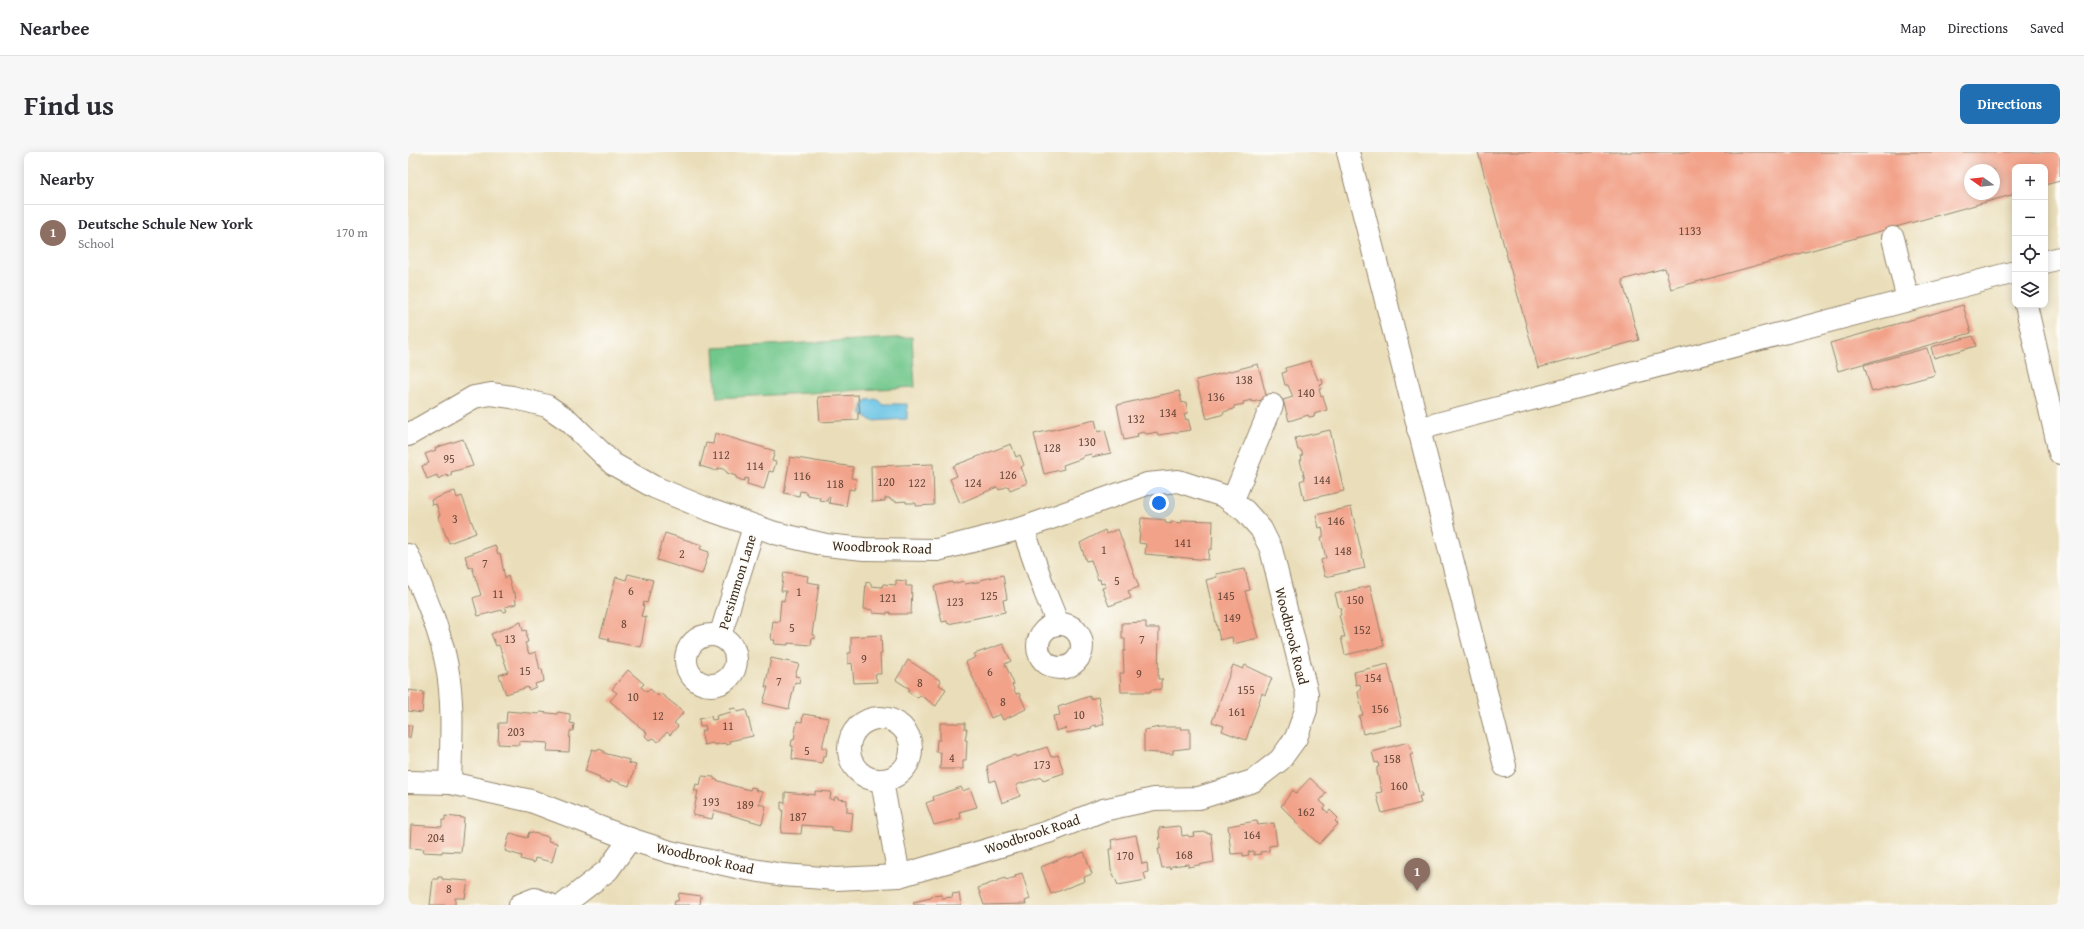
<!DOCTYPE html>
<meta charset="utf-8">
<style>
:root{--surface:#fff;--page:#f7f7f7;--text:#2b2b33;--muted:#7c7c81;--line:#e1e1e2;--accent:#1f6fb2}
body{margin:0;font-family:"Gentium Book Plus",serif;background:var(--page);color:var(--text)}
.controls{position:absolute;right:12px;top:12px;display:grid;overflow:hidden;border-radius:8px;box-shadow:0 2px 10px #0003}
.controls button{width:36px;height:36px;display:grid;place-items:center;padding:0;border:0;border-bottom:1px solid var(--line);background:var(--surface);color:var(--text);font:20px sans-serif}
.compass{position:absolute;left:1556px;top:12px;width:36px;height:36px;border-radius:50%;background:var(--surface);box-shadow:0 2px 10px #0003;rotate:285deg}
.you{position:absolute;left:751px;top:351px;width:14px;height:14px;margin:-10px;border:3px solid #fff;border-radius:50%;background:#1a73e8;box-shadow:0 0 0 6px #1a73e833}
.badge{display:grid;place-items:center;width:26px;height:26px;border-radius:50%;background:var(--accent);color:#fff;font-size:13px;font-weight:700}
.pin{position:absolute;translate:-50% -33px;filter:drop-shadow(0 1px 2px #0008)}
.pin::after{content:'';position:absolute;top:21px;width:14px;height:12px;background:inherit;clip-path:polygon(0 0,100% 0,50% 100%)}
.list{margin:0;padding:0;list-style:none}
h2{display:flex;justify-content:space-between;align-items:center;height:52px;margin:0;padding:0 16px;font-size:17px}
h2 small{font-size:13px;font-weight:400;color:var(--muted)}
.list li{display:grid;grid-template-columns:26px 1fr auto;gap:12px;align-items:center;box-sizing:border-box;height:56px;padding:0 16px;border-top:1px solid var(--line)}
.list b{display:block;font-size:15px;white-space:nowrap}
.list p{margin:0;font-size:13px;white-space:nowrap;color:var(--muted)}
.list em{font-size:13px;font-style:normal;color:var(--muted)}
.icon{flex:none;width:22px;height:22px;fill:none;stroke:currentColor;stroke-width:2;stroke-linecap:round;stroke-linejoin:round}
.map{position:relative;flex:none;width:1652px;height:753px;overflow:hidden;border-radius:8px}
header{display:flex;align-items:center;gap:24px;box-sizing:border-box;height:56px;padding:0 20px;background:var(--surface);border-bottom:1px solid var(--line)}
header strong{font-size:19px}
nav{display:flex;gap:22px;margin-inline-start:auto;font-size:14px}
.intro{display:flex;align-items:center;justify-content:space-between;box-sizing:border-box;height:96px;padding:0 24px}
h1{margin:0;font-size:28px}
.button{padding:10px 18px;border-radius:8px;background:var(--accent);color:#fff;font-size:14px;font-weight:700}
main{display:flex;gap:24px;padding:0 24px}
aside{flex:1;background:var(--surface);border-radius:8px;box-shadow:0 2px 10px #0003}
.map>svg:first-child{display:block}
</style>
<header>
<strong>Nearbee</strong>
<nav><a>Map</a><a>Directions</a><a>Saved</a></nav>
</header>
<div class="intro"><h1>Find us</h1><a class="button">Directions</a></div>
<main>
<aside>
<h2>Nearby<small></small></h2>
<ul class="list">
<li><span class="badge" style="background:#8d6e63">1</span><div><b>Deutsche Schule New York</b><p>School</p></div><em>170 m</em></li>
</ul>
</aside>
<div class="map">
<svg width="1652" height="753" viewBox="0 0 1652 753">
<rect width="100%" height="100%" fill="#fdfcf7"/>
<filter id="ink" filterUnits="userSpaceOnUse"><feTurbulence type="fractalNoise" baseFrequency=".025" numOctaves="2"/><feDisplacementMap in="SourceGraphic" scale="8" xChannelSelector="R" yChannelSelector="G"/><feConvolveMatrix kernelMatrix="1 2 1 2 8 2 1 2 1" color-interpolation-filters="sRGB"/></filter>
<filter id="wash" filterUnits="userSpaceOnUse"><feTurbulence type="fractalNoise" baseFrequency=".012" numOctaves="4" result="noise"/><feDisplacementMap in="SourceGraphic" scale="16" xChannelSelector="R" yChannelSelector="G"/><feGaussianBlur stdDeviation="0.9" result="paint"/><feColorMatrix in="noise" values="0 0 0 0 0 0 0 0 0 0 0 0 0 0 0 0 0 1.4 0 .05"/><feComposite in="paint" operator="in"/></filter>
<g filter="url(#wash)">
<rect width="100%" height="100%" fill="#eadeba"/>
<polygon fill="#72c78c" stroke="#567855" points="504,185 507,235 309,246 306,196"/>
<polygon fill="#67c2e5" stroke="#517682" points="470,247 475,252 499,252 499,267 464,269 454,262 454,254 459,248"/>
<g id="blocks">
<g fill="#f2a289" fill-rule="evenodd">
<path d="M1070,0H1652V29L1637,33V15H1607V42L1263,137L1257,116L1214,128L1231,188L1130,216ZM1562,18H1586V42H1562Z"/>
<polygon points="1555,153 1563,181 1430,219 1422,191"/>
<polygon points="1565,184 1568,194 1526,206 1523,195"/>
<polygon points="1519,196 1527,223 1464,240 1456,213"/>
<polygon points="902,209 910,228 914,227 915,232 912,233 913,237 911,237 913,245 915,244 919,258 906,262 907,264 901,265 900,263 881,269 875,248 885,245 880,233 877,233 874,221 878,220 877,216"/>
<polygon points="850,212 859,247 844,250 844,248 835,250 836,252 826,254 826,257 815,260 816,262 799,267 788,228"/>
<polygon points="771,239 774,251 778,250 780,261 776,262 778,268 780,267 783,278 750,283 749,280 739,282 735,280 729,282 730,285 716,288 709,253"/>
<polygon points="450,243 452,261 450,261 450,268 412,270 410,245"/>
<polygon points="687,268 690,280 697,278 703,301 684,305 683,302 675,304 675,306 655,313 656,317 636,322 626,282"/>
<polygon points="922,278 936,339 896,348 892,329 897,327 892,308 894,308 893,303 895,303 893,298 890,298 887,286"/>
<polygon points="307,281 367,299 364,309 368,310 365,320 361,319 356,337 339,332 340,327 337,326 336,329 328,326 328,324 319,321 319,320 315,317 310,316 309,319 292,314 298,291 305,292"/>
<polygon points="55,287 65,314 43,320 44,323 40,325 39,323 30,327 29,323 19,327 14,314 21,311 17,302 28,298 27,296"/>
<polygon points="603,292 608,305 612,303 616,313 613,315 619,331 602,338 600,334 591,338 589,335 552,351 542,327 549,324 545,314"/>
<polygon points="382,305 445,315 443,326 448,327 446,338 441,337 438,354 421,351 422,345 420,345 419,349 411,348 412,345 399,343 398,340 392,339 391,344 376,341"/>
<polygon points="525,312 526,353 508,354 508,351 498,351 498,349 487,350 486,348 482,348 482,346 477,346 477,349 464,350 463,314"/>
<polygon points="47,339 49,346 54,344 68,381 41,391 30,364 32,363 28,352 24,353 23,348"/>
<polygon points="943,355 957,416 917,425 913,408 918,406 913,385 915,385 915,380 914,375 911,376 908,363"/>
<polygon points="733,366 758,368 757,371 763,372 763,370 774,371 774,368 805,369 804,397 801,397 800,408 737,402 738,392 731,391"/>
<polygon points="710,377 731,435 720,439 723,446 701,454 694,436 698,435 696,431 693,432 692,427 690,428 683,408 678,409 672,391 697,378 698,382"/>
<polygon points="257,381 294,393 292,397 301,400 294,422 249,408"/>
<polygon points="87,393 90,402 92,401 97,426 100,424 105,441 107,440 108,452 97,455 99,459 95,460 94,458 70,464 65,446 73,443 64,415 61,416 57,404"/>
<polygon points="837,417 842,438 837,439 850,486 825,492 824,485 812,488 798,428 809,425 808,422"/>
<polygon points="376,420 400,424 399,430 411,432 404,483 407,483 407,487 404,486 403,493 380,491 380,493 366,492 367,488 363,488 365,469 371,470 373,448 376,449 377,445 378,439 373,439"/>
<polygon points="220,422 245,428 239,451 236,450 235,453 236,454 233,464 238,465 233,495 200,489 201,487 192,485 208,425 218,428"/>
<polygon points="595,423 599,447 595,448 597,460 540,472 539,469 534,470 526,434 544,430 545,432 556,429 557,432 569,430 572,430 572,428"/>
<polygon points="488,428 498,429 498,434 504,434 503,462 482,462 482,460 479,460 479,462 465,461 465,458 456,457 458,430 463,431 463,434 474,435 475,432 488,433"/>
<polygon points="962,434 976,494 937,503 933,485 937,485 931,463 933,463 932,458 934,457 934,456 931,456 927,442"/>
<polygon points="113,470 115,479 118,478 119,483 118,484 120,490 117,491 121,502 128,500 132,518 134,517 136,529 127,532 128,535 121,538 120,535 98,542 91,523 100,520 91,493 88,494 83,482"/>
<polygon points="738,470 738,476 751,476 750,527 755,527 753,529 753,537 743,538 742,540 713,540 712,521 716,521 715,499 717,499 717,487 714,487 714,471"/>
<polygon points="473,483 474,502 472,502 473,522 467,522 469,530 446,531 444,511 440,512 440,501 443,501 443,485"/>
<polygon points="595,492 603,509 597,512 606,532 604,533 608,542 611,541 618,557 595,568 592,562 583,566 558,510 568,505 566,502"/>
<polygon points="363,506 391,512 387,524 392,525 391,531 387,530 381,557 355,551 360,535 357,535"/>
<polygon points="500,508 533,529 531,533 538,537 528,554 512,543 510,546 500,540 502,537 488,528"/>
<polygon points="980,512 994,573 955,582 951,564 955,563 950,541 951,537 953,536 952,532 948,533 946,520"/>
<polygon points="825,513 835,517 837,513 864,526 857,543 854,541 838,588 814,579 816,574 804,570"/>
<polygon points="220,518 236,532 233,535 239,540 242,537 250,544 252,541 276,560 266,571 270,574 262,583 259,580 250,590 246,586 241,588 237,584 239,581 202,549 209,541 204,537"/>
<polygon points="0,538 16,540 14,561 0,559"/>
<polygon points="682,544 682,547 690,545 696,572 688,575 688,573 683,574 684,576 659,581 658,576 648,579 645,564 652,563 650,555"/>
<polygon points="328,556 329,560 338,558 345,584 321,589 322,592 318,593 317,591 306,593 305,591 296,593 293,579 298,578 297,573 292,575 291,567 303,564 304,568 309,567 308,564 323,560 322,557"/>
<polygon points="99,559 131,562 132,560 149,562 150,560 162,562 162,571 166,572 165,579 162,579 161,600 139,599 140,591 111,589 111,593 90,592 91,571 98,571"/>
<polygon points="395,562 421,566 414,596 419,596 418,604 415,604 414,611 384,607 385,594 383,594 384,588 386,588 389,569 394,570"/>
<polygon points="532,571 557,571 557,577 559,577 557,588 559,588 558,608 555,608 555,617 532,617 533,600 528,600 529,588 532,588"/>
<polygon points="0,573 4,574 2,586 0,586"/>
<polygon points="752,575 773,575 773,577 782,577 782,596 765,598 765,602 736,600 736,578"/>
<polygon points="1000,590 1005,602 1002,603 1011,641 1013,640 1014,644 1011,644 1013,651 974,661 968,641 974,640 969,620 969,615 971,615 970,610 967,611 964,600"/>
<polygon points="639,595 643,605 650,603 656,621 635,628 634,625 608,633 612,644 594,651 587,628 582,630 579,614 597,606 607,603 608,605"/>
<polygon points="184,597 190,599 191,597 196,599 196,601 221,608 220,611 228,613 221,634 203,628 202,631 191,627 192,625 177,619"/>
<polygon points="294,624 306,625 306,627 322,633 342,638 343,635 348,636 347,638 354,640 351,652 358,654 354,672 306,658 304,667 285,663 290,639 286,639 288,632 292,633"/>
<polygon points="902,626 918,641 912,649 918,654 916,657 920,661 922,658 930,666 927,669 930,672 911,692 887,670 888,669 873,654 885,638 888,641"/>
<polygon points="553,635 555,639 562,636 569,655 551,660 553,666 526,673 518,651 526,648 525,645 527,644"/>
<polygon points="407,639 423,640 422,647 426,648 427,645 430,645 430,647 439,648 439,660 445,661 443,680 424,678 424,675 394,673 393,682 373,681 375,658 373,657 373,650 377,651 377,640 407,643"/>
<polygon points="37,664 56,666 53,700 34,699 34,701 15,700 16,697 2,696 3,673 34,675 34,668 37,668"/>
<polygon points="848,669 849,669 850,673 866,671 869,693 861,694 861,699 852,700 853,702 846,703 846,699 840,700 841,703 835,704 835,701 823,702 820,674"/>
<polygon points="771,674 773,675 774,684 780,683 781,685 786,684 785,681 799,680 799,682 803,681 806,710 780,715 780,712 764,714 762,717 762,715 754,716 750,697 752,697 751,676"/>
<polygon points="121,680 141,685 140,689 149,691 144,710 127,706 126,711 113,707 114,704 97,699 102,681 119,686"/>
<polygon points="728,683 734,712 739,711 740,720 736,721 738,728 710,733 703,717 701,697 705,697 703,688"/>
<polygon points="676,700 684,722 676,725 677,729 643,742 633,715 659,704 660,706"/>
<polygon points="614,721 622,747 617,749 618,752 576,753 570,736 597,726 598,728 608,725 607,723"/>
<polygon points="30,725 34,725 34,727 60,729 57,746 47,746 47,753 22,753 25,727 30,727"/>
<polygon points="271,741 293,744 292,753 266,753 267,749 270,749"/>
<polygon points="551,741 553,753 506,753 505,750 523,746 523,744 533,743 534,746 545,745 544,742"/>
</g>
</g>
</g>
<g filter="url(#ink)">
<use href="#blocks" fill-opacity="0" stroke="#92846c" stroke-width="1"/>
<g fill="none" stroke-linecap="round" stroke-linejoin="round">
<defs>
<g id="minor">
<polyline points="940,0 1097,614"/>
<polyline points="1485,86 1500,148"/>
<polyline points="1637,110 1652,106"/>
<polyline points="1618,153 1652,301"/>
<polyline points="1010,277 1607,120"/>
<polyline points="0,283 66,245 83,242 104,245 139,254 161,269 205,312 246,335 299,357 367,381 418,393 456,397 529,398 615,376 739,332 770,329 816,344 837,359 853,377 863,397 899,542 898,558 888,586 872,608 845,629 791,646 746,647 695,658 640,680 491,724 428,727 375,723 333,716 262,700 222,687 123,649 42,631 0,630"/>
<polyline points="824,350 864,253"/>
<polyline points="615,376 637,440 650,472"/>
<path d="M0,403C15,440 32,476 39,515C46,553 43,593 42,631"/>
<circle cx="652" cy="494" r="22"/>
<circle cx="303" cy="508" r="25"/>
<polyline points="312,484 346,375"/>
<circle cx="472" cy="597" r="31"/>
<polyline points="474,629 491,724"/>
<polyline points="112,753 127,747 143,753"/>
<polyline points="155,753 200,718 222,687"/>
</g>
</defs>
<use href="#minor" stroke="#92846c" stroke-width="24"/>
<use href="#minor" stroke="#fff" stroke-width="22"/>
</g>
</g>
<g text-anchor="middle" stroke-width="3.5" stroke-linejoin="round" paint-order="stroke">
<g font-size="12" fill="#694839">
<text x="1282" y="83">1133</text>
<text x="836" y="232">138</text>
<text x="898" y="245">140</text>
<text x="808" y="249">136</text>
<text x="760" y="265">134</text>
<text x="728" y="271">132</text>
<text x="679" y="294">130</text>
<text x="644" y="300">128</text>
<text x="313" y="307">112</text>
<text x="41" y="311">95</text>
<text x="347" y="318">114</text>
<text x="600" y="327">126</text>
<text x="394" y="328">116</text>
<text x="914" y="332">144</text>
<text x="478" y="334">120</text>
<text x="509" y="335">122</text>
<text x="565" y="335">124</text>
<text x="427" y="336">118</text>
<text x="47" y="371">3</text>
<text x="928" y="373">146</text>
<text x="775" y="395">141</text>
<text x="696" y="402">1</text>
<text x="935" y="403">148</text>
<text x="274" y="406">2</text>
<text x="77" y="416">7</text>
<text x="709" y="433">5</text>
<text x="223" y="443">6</text>
<text x="391" y="444">1</text>
<text x="90" y="446">11</text>
<text x="581" y="448">125</text>
<text x="818" y="448">145</text>
<text x="480" y="450">121</text>
<text x="947" y="452">150</text>
<text x="547" y="454">123</text>
<text x="824" y="470">149</text>
<text x="216" y="476">8</text>
<text x="384" y="480">5</text>
<text x="954" y="482">152</text>
<text x="102" y="491">13</text>
<text x="734" y="492">7</text>
<text x="456" y="511">9</text>
<text x="117" y="523">15</text>
<text x="582" y="524">6</text>
<text x="731" y="526">9</text>
<text x="965" y="530">154</text>
<text x="371" y="534">7</text>
<text x="512" y="535">8</text>
<text x="838" y="542">155</text>
<text x="225" y="549">10</text>
<text x="595" y="554">8</text>
<text x="972" y="561">156</text>
<text x="829" y="564">161</text>
<text x="671" y="567">10</text>
<text x="250" y="568">12</text>
<text x="320" y="578">11</text>
<text x="108" y="584">203</text>
<text x="399" y="603">5</text>
<text x="544" y="610">4</text>
<text x="984" y="611">158</text>
<text x="634" y="617">173</text>
<text x="991" y="638">160</text>
<text x="303" y="654">193</text>
<text x="337" y="657">189</text>
<text x="898" y="664">162</text>
<text x="390" y="669">187</text>
<text x="844" y="687">164</text>
<text x="28" y="690">204</text>
<text x="776" y="707">168</text>
<text x="717" y="708">170</text>
<text x="41" y="741">8</text>
</g>
<g font-size="14" fill="#3b2a1e" stroke="#fdfcf7">
<text transform="translate(474 395) rotate(2)" y="5">Woodbrook Road</text>
<text transform="translate(329 430) rotate(-73)" y="5">Persimmon Lane</text>
<text transform="translate(884 484) rotate(76)" y="5">Woodbrook Road</text>
<text transform="translate(624 682) rotate(-18)" y="5">Woodbrook Road</text>
<text transform="translate(297 706) rotate(13)" y="5">Woodbrook Road</text>
</g>
</g>
</svg>
<div class="controls">
<button>+</button>
<button>−</button>
<button><svg class="icon" aria-label="locate" viewBox="0 0 24 24"><circle cx="12" cy="12" r="6"/><path d="M12 2v4M12 18v4M2 12h4M18 12h4"/></svg></button>
<button><svg class="icon" aria-label="layers" viewBox="0 0 24 24"><path d="M12 4l9 5-9 5-9-5zM3 14l9 5 9-5"/></svg></button>
</div>
<svg class="compass" viewBox="-18 -18 36 36"><path d="M0-13l5 13h-10z" fill="#e53935"/><path d="M0 13l5-13h-10z" fill="#7c7c81"/></svg>
<div class="you"></div>
<div class="pin badge" style="left:1009px;top:739px;background:#8d6e63">1</div>
</div>
</main>
